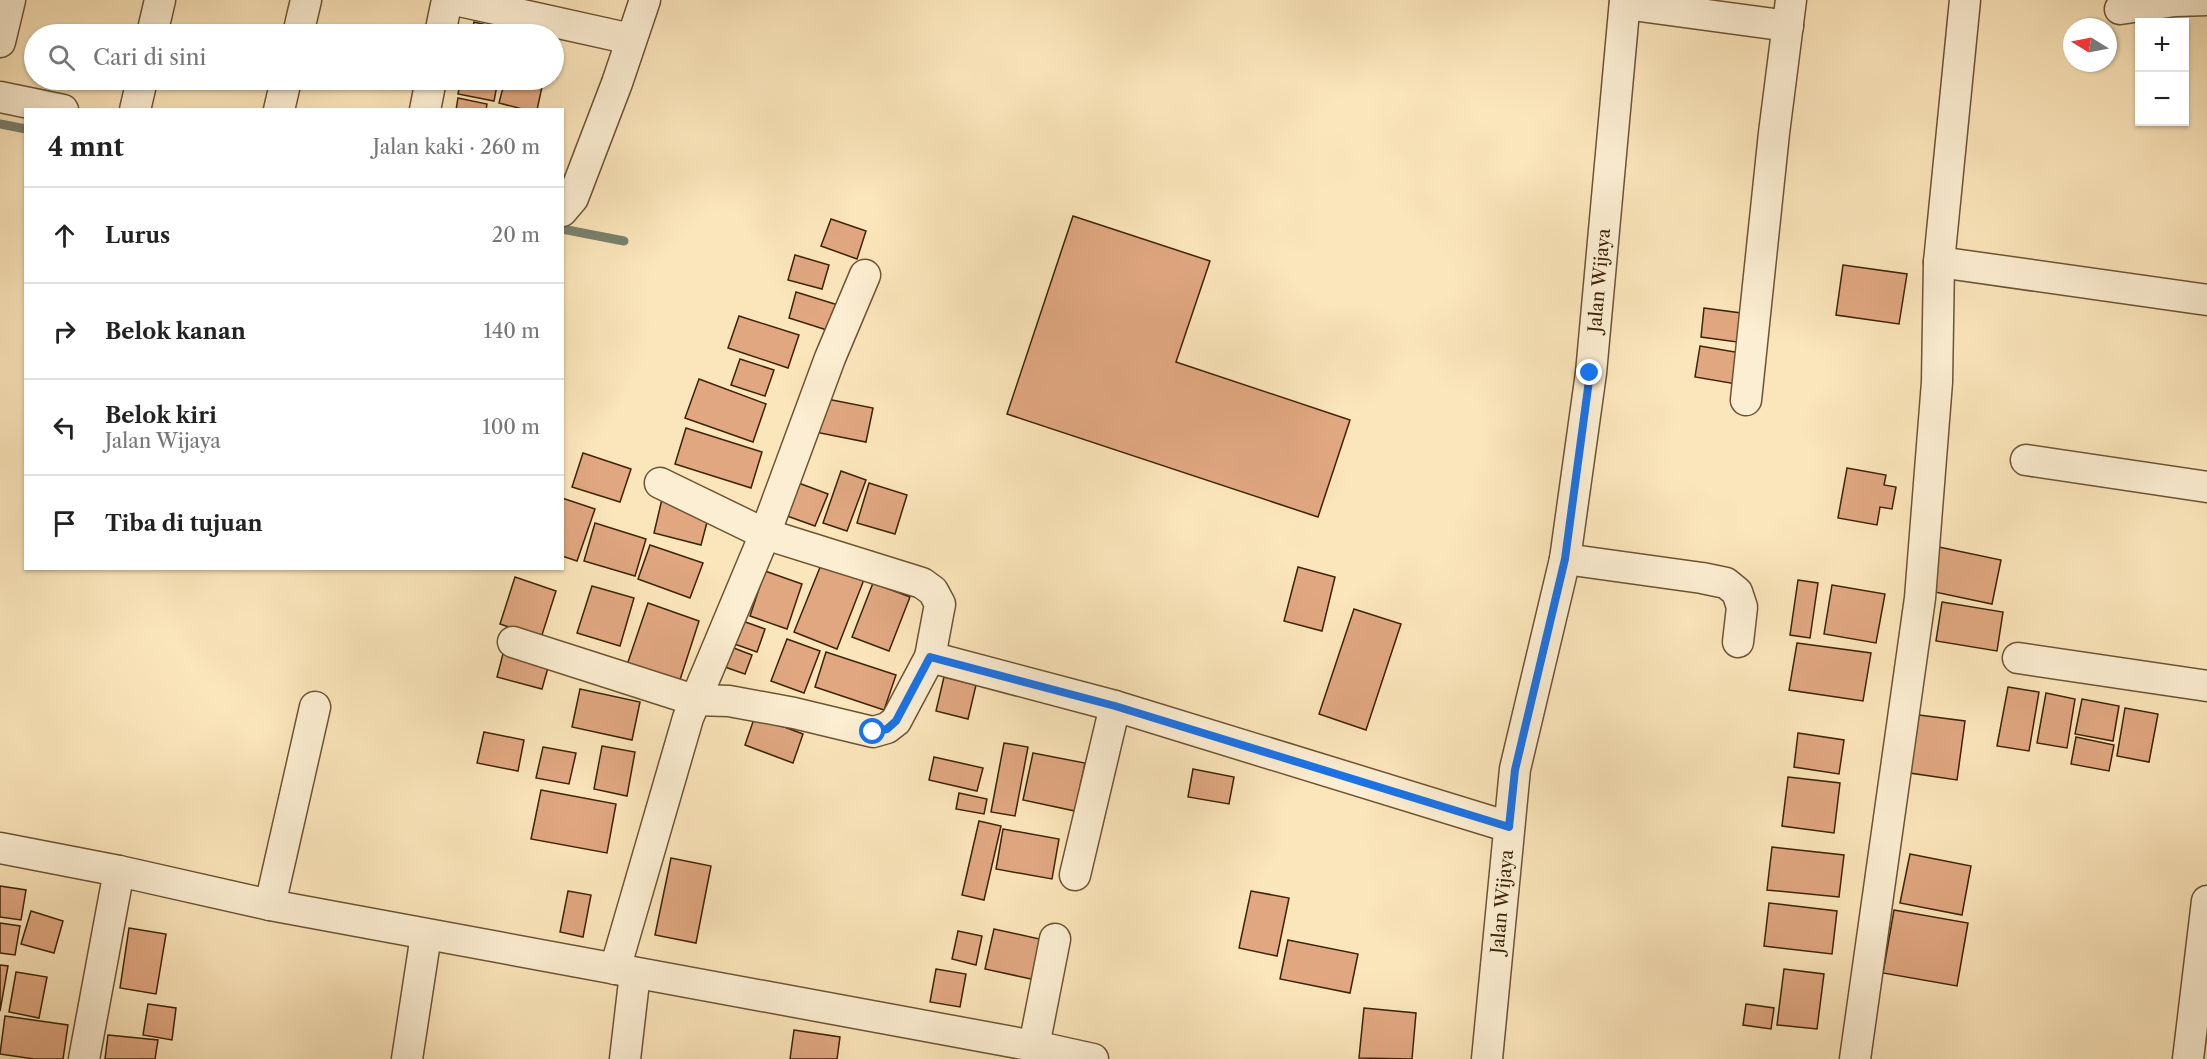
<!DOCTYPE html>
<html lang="id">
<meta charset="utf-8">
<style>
:root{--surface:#fff;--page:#f2f2f2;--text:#222;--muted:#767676;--line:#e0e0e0}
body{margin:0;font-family:"Libre Caslon Text",serif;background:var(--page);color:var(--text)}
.controls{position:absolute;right:18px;top:18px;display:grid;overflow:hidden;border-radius:0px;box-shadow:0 2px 4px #0004}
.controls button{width:54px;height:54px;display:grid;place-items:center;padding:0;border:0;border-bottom:2px solid var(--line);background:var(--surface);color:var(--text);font:30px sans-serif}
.compass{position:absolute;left:2063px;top:18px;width:54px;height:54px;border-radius:50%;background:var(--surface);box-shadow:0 2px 4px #0004;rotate:280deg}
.stop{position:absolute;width:18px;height:18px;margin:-14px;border:4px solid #1a73e8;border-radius:50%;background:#fff}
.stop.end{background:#1a73e8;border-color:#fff;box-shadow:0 2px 6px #0008}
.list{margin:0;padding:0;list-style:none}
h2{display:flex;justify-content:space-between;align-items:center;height:78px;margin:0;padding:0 24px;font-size:26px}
h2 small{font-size:20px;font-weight:400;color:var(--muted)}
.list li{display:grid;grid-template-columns:39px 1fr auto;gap:18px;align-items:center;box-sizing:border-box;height:96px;padding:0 24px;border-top:2px solid var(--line)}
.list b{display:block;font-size:22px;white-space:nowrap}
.list p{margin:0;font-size:20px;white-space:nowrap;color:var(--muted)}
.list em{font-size:20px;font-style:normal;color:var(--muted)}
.icon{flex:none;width:33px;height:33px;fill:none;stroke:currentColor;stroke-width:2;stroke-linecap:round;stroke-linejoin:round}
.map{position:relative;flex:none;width:2207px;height:1059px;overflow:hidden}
.search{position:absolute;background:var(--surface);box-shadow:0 2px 4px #0004;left:24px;top:24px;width:540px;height:66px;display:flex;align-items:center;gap:15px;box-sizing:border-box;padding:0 21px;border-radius:33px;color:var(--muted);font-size:22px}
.panel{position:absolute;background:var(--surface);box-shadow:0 2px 4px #0004;left:24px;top:108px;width:540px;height:462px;border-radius:0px}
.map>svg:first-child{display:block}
</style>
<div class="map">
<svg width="2207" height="1059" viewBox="0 0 2207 1059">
<rect width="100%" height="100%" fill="#fbe5ba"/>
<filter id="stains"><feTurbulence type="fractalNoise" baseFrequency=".00333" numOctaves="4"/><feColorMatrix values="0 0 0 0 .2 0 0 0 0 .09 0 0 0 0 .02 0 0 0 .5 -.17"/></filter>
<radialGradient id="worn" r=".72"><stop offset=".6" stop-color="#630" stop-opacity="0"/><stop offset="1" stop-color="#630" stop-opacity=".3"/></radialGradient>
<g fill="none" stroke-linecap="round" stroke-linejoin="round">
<g stroke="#78816c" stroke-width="9">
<polyline points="0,124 26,129"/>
<polyline points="562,229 624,241"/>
</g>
</g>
<g fill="#e0a781" stroke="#3d2305" stroke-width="1.5">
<polygon points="474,22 509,30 508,34 471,34"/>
<polygon points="461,80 498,80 494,101 458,94"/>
<polygon points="505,80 534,80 543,82 537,110 526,110 499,103"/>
<polygon points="458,98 487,104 486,110 456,110"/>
<polygon points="1073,216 1210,261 1176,362 1350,420 1318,517 1007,414"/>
<polygon points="831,219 866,231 857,259 821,246"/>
<polygon points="795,255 829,265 822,289 788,280"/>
<polygon points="1843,265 1907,274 1899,324 1836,315"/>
<polygon points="796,292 838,305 830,331 789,318"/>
<polygon points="1704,308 1741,313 1737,342 1701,337"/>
<polygon points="739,316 799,335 788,368 728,348"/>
<polygon points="1700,346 1741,353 1736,384 1695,377"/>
<polygon points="740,359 774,370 765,396 731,385"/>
<polygon points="699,379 766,404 753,442 685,418"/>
<polygon points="822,398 873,408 866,442 815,432"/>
<polygon points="686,428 762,452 751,488 675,464"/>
<polygon points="583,453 631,469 620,502 572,487"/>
<polygon points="1847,468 1886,475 1884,485 1896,487 1892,509 1880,507 1877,525 1838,518"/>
<polygon points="841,471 866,480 847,531 823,523"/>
<polygon points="788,479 828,494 815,526 776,512"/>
<polygon points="869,483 907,495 895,534 857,523"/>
<polygon points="562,498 595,509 577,561 562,556"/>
<polygon points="662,499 710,511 701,545 654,533"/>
<polygon points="595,523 646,539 635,576 584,561"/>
<polygon points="650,545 703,563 690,598 638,579"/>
<polygon points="1939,547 2001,560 1992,604 1930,591"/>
<polygon points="823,560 865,577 837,649 794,632"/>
<polygon points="1298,567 1335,577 1322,631 1284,621"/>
<polygon points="765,571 802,584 787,629 750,616"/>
<polygon points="515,577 556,591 541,638 500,624"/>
<polygon points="1798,580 1818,583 1810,638 1790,635"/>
<polygon points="873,583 910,597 889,651 852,637"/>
<polygon points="1832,585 1885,594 1876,643 1824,634"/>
<polygon points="592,586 634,598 620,646 577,633"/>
<polygon points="1942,602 2003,612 1997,651 1936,641"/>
<polygon points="648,603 699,621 678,686 626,668"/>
<polygon points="1354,609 1401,624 1366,730 1319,714"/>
<polygon points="734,618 765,629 757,652 726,641"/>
<polygon points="787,639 820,651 804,693 771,681"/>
<polygon points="1797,643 1871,653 1863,701 1789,690"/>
<polygon points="726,645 752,655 745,674 719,665"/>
<polygon points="505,646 551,657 542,689 497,677"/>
<polygon points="826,652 896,675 884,710 815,687"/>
<polygon points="944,677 976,685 968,719 936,711"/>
<polygon points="2008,687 2039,692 2029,751 1997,746"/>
<polygon points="580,689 640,702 632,740 572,727"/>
<polygon points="2046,693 2075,699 2067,748 2037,743"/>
<polygon points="2082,699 2119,706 2113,741 2075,734"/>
<polygon points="2125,708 2158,714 2149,762 2117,756"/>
<polygon points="1919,715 1965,721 1957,780 1910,773"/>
<polygon points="755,716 803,734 793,763 745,745"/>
<polygon points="484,732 524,740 518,771 477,763"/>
<polygon points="1798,733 1844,740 1839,774 1794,767"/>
<polygon points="2076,737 2114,745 2109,771 2071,764"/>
<polygon points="1004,743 1028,747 1015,816 991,812"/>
<polygon points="602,746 635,752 627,796 594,789"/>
<polygon points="543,747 576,753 569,784 536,778"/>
<polygon points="1033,753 1085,763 1075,811 1023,800"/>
<polygon points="934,757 983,768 977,791 929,780"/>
<polygon points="1193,769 1234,777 1229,804 1188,797"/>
<polygon points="1788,777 1840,783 1834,833 1782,826"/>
<polygon points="541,790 616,804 607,853 531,839"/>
<polygon points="959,793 987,799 984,814 956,809"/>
<polygon points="979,821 1001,826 984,900 962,895"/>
<polygon points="1003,829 1059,839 1052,879 996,869"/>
<polygon points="1772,847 1844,855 1839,897 1767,890"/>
<polygon points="1910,854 1971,866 1962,915 1900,903"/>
<polygon points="671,858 711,866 696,943 655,935"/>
<polygon points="0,886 26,890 21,920 0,917"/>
<polygon points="568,891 591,895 583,937 560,932"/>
<polygon points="1251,891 1289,898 1277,956 1239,948"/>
<polygon points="1769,903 1837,911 1832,954 1764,946"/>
<polygon points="1894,910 1968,923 1957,986 1883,973"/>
<polygon points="31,911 63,921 54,953 21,944"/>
<polygon points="0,923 20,926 15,955 0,953"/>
<polygon points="129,928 166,934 156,994 120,988"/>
<polygon points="994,929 1044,940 1036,980 985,969"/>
<polygon points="958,931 982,936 976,965 952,959"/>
<polygon points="1288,940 1358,954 1350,993 1280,979"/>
<polygon points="0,965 8,966 0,1011"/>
<polygon points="936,969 966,974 960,1007 930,1002"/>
<polygon points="1784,969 1824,974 1817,1029 1777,1025"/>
<polygon points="16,972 47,977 39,1018 9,1012"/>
<polygon points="148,1004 176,1008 172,1040 143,1035"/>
<polygon points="1746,1004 1774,1008 1771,1029 1743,1025"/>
<polygon points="1364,1008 1416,1013 1412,1059 1359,1058"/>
<polygon points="5,1016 68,1025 63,1059 34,1059 0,1054"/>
<polygon points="794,1030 840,1037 837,1059 790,1059"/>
<polygon points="108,1035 158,1040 155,1059 105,1059"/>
</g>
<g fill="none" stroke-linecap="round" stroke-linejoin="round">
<defs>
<g id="minor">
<polyline points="455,0 631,39"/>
<polyline points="1625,4 1788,26"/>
<polyline points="2120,9 2175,1 2207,0"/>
<polyline points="152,34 160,0"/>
<polyline points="298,34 306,0"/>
<polyline points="440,34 447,0"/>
<polyline points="0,42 10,0"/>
<polyline points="0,97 63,110"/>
<polyline points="135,110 142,80"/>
<polyline points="279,110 286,80"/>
<polyline points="425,110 431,80"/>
<polyline points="562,211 573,198 617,83 645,0"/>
<polyline points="1939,262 2207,300"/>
<polyline points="1746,400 1774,133 1791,0"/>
<polyline points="2026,460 2207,487"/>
<polyline points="660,483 765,534 922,583 933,591 940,604 930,657 1115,706 1509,827"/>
<polyline points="1565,559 1702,578 1726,583 1737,592 1742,607 1738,642"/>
<polyline points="513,642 694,700 729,701 794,713 873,732 887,728 896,721 930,657"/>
<polyline points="2018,658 2207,686"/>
<polyline points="0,848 119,871 270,905 1034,1046 1093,1059"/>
<polyline points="1075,875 1115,706"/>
<polyline points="270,905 315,707"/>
<polyline points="615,969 688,718 765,534 830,358 865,275"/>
<polyline points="1034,1046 1055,939"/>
<polyline points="84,1059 119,871"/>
<polyline points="407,1059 426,935"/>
<polyline points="625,1059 635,973"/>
<path id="s1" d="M1487,1059L1515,769L1565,559L1591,373L1625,0"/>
<polyline points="1855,1059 1920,598 1937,382 1939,262 1965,0"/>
<polyline points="2188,1059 2207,901"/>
</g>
</defs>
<use href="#minor" stroke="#6c5432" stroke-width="33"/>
<use href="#minor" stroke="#fceed2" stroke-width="30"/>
</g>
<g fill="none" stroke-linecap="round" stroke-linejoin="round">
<polyline stroke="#1a73e8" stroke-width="8" points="873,732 887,729 896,721 930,657 1115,706 1509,827 1515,770 1565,559 1590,373"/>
</g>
<g text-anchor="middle" stroke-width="6" stroke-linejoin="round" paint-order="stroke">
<g font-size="18" fill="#3d2305" stroke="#fceed2">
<text dy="6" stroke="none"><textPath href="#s1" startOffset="788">Jalan Wijaya</textPath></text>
<text dy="6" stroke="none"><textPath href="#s1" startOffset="158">Jalan Wijaya</textPath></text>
</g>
</g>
<rect width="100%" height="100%" filter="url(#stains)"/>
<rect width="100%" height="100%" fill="url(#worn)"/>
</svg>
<div class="controls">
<button>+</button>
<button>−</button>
</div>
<svg class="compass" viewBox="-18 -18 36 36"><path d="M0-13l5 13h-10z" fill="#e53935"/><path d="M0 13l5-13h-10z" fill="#767676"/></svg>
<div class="stop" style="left:873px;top:732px"></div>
<div class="stop end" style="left:1590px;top:373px"></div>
<div class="search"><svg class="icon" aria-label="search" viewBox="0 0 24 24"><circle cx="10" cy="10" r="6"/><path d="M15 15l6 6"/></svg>Cari di sini</div>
<section class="panel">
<h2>4 mnt<small>Jalan kaki · 260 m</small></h2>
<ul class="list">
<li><svg class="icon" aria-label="ahead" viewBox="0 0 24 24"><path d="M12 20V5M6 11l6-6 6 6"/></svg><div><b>Lurus</b></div><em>20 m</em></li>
<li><svg class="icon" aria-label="right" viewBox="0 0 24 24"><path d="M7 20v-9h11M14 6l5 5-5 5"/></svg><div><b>Belok kanan</b></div><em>140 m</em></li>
<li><svg class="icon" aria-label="left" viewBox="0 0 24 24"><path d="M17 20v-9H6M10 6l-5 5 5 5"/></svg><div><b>Belok kiri</b><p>Jalan Wijaya</p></div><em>100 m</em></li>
<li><svg class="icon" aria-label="arrive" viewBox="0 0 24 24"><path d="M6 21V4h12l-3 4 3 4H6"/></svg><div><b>Tiba di tujuan</b></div></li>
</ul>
</section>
</div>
